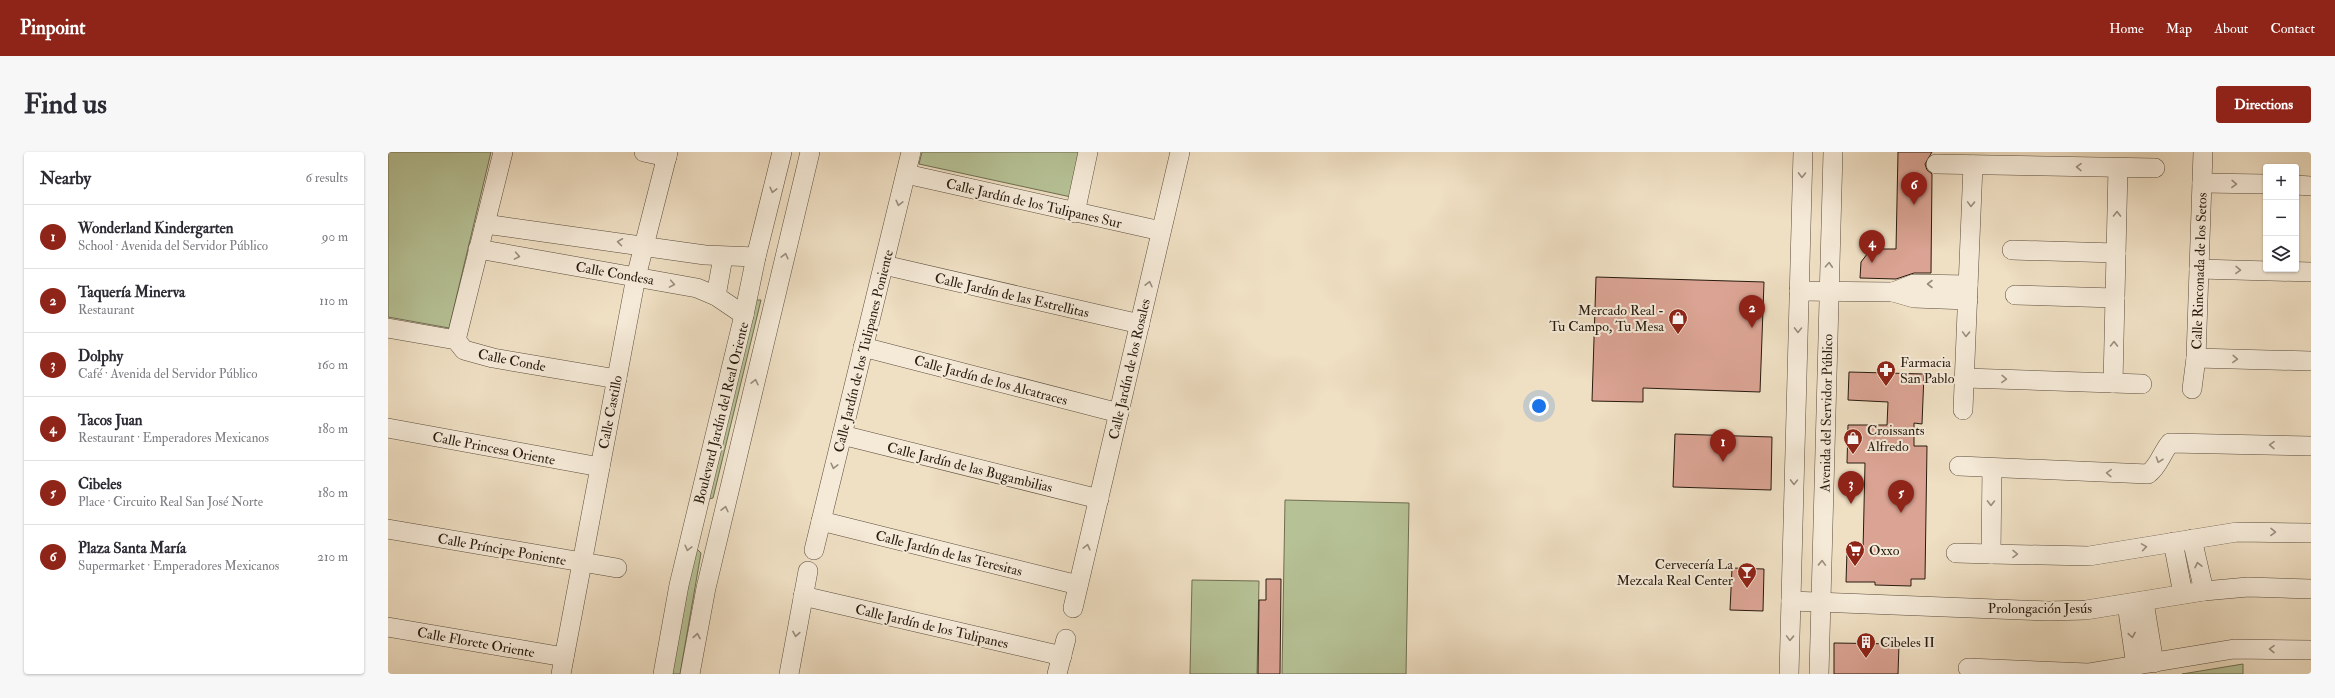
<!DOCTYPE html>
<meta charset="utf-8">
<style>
:root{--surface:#fff;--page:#f7f7f7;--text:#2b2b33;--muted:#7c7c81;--line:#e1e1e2;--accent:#8f2418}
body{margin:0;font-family:"IM FELL Double Pica",serif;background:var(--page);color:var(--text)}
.controls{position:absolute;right:12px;top:12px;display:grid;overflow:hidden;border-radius:4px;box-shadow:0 1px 3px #0004}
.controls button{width:36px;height:36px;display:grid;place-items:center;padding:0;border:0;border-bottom:1px solid var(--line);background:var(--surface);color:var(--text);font:20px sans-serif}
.you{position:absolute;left:1151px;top:254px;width:14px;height:14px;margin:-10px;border:3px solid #fff;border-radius:50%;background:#1a73e8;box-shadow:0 0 0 6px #1a73e833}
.badge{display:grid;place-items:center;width:26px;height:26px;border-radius:50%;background:var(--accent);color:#fff;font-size:13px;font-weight:700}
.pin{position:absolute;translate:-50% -33px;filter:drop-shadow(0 1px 2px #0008)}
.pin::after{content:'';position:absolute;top:21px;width:14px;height:12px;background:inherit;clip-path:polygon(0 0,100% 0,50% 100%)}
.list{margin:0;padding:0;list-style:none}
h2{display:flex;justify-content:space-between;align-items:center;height:52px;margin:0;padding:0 16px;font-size:17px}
h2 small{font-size:13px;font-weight:400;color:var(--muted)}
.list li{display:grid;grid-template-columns:26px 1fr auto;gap:12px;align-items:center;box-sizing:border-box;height:64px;padding:0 16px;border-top:1px solid var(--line)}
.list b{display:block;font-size:15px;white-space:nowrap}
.list p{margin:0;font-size:13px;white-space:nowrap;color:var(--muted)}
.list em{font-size:13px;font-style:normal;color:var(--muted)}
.icon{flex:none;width:22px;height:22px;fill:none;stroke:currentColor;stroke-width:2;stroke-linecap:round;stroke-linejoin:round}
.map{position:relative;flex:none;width:1923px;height:522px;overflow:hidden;border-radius:4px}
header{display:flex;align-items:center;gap:24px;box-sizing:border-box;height:56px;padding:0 20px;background:var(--accent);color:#fff}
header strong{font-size:19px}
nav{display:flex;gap:22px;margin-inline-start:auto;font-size:14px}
.intro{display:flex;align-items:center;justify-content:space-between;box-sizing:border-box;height:96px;padding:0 24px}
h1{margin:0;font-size:28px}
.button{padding:10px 18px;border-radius:4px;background:var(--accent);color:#fff;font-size:14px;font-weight:700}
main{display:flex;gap:24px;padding:0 24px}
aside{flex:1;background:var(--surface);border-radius:4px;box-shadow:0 1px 3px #0004}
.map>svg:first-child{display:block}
</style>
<header>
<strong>Pinpoint</strong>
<nav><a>Home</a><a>Map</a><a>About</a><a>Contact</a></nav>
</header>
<div class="intro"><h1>Find us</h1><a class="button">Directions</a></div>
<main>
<aside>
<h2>Nearby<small>6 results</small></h2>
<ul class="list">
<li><span class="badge">1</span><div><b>Wonderland Kindergarten</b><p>School · Avenida del Servidor Público</p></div><em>90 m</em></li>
<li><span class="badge">2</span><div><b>Taquería Minerva</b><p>Restaurant</p></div><em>110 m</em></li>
<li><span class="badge">3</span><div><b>Dolphy</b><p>Café · Avenida del Servidor Público</p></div><em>160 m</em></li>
<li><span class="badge">4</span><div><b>Tacos Juan</b><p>Restaurant · Emperadores Mexicanos</p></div><em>180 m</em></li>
<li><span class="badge">5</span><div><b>Cibeles</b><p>Place · Circuito Real San José Norte</p></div><em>180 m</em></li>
<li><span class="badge">6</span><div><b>Plaza Santa María</b><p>Supermarket · Emperadores Mexicanos</p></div><em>210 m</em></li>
</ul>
</aside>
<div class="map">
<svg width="1923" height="522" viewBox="0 0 1923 522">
<rect width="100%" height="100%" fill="#efdfc3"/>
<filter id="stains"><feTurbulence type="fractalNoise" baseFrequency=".005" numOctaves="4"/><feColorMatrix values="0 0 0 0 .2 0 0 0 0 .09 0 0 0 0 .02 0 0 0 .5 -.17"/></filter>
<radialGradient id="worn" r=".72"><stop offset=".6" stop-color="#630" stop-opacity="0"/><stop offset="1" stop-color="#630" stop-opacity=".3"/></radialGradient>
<g fill="#b6c296" stroke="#6f6e52">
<polygon points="0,0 103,0 61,176 0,165"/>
<polygon points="534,0 693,0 683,45 531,12"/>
<polygon points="361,148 373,148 325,346 321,347"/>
<polygon points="897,348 1021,351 1018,522 894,522"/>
<polygon points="307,395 313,401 292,522 281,522"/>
<polygon points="804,428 871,429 869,522 802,522"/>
<polygon points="1855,512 1855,522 1794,522"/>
</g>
<g fill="#daa393" stroke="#281b0f">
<polygon points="1510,0 1544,0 1537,12 1539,18 1544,22 1543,121 1526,121 1508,127 1472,126 1473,110 1483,97 1508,97"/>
<polygon points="1208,125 1376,130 1372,240 1255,236 1255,250 1204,249"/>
<polygon points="1461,220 1536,222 1534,272 1526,271 1526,294 1539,294 1537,427 1523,427 1523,434 1487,433 1487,430 1458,430 1459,399 1475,399 1477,311 1459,311 1460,273 1499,273 1500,250 1460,248"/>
<polygon points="1287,282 1384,285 1383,338 1285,335"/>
<polygon points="1344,416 1376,417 1375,459 1342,458"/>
<polygon points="878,427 893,427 892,522 870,522 871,448 878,448"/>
<polygon points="1446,491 1511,492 1510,522 1446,522"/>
</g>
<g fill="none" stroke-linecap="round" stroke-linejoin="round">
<defs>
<g id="minor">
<polyline points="256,0 279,5"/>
<polyline points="1548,12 1767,16"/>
<polyline points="518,22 773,79"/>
<polyline points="1814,31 1878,32"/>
<polyline points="1908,33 1923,34"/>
<polyline points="687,61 700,0"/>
<polyline points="97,72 317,103 368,105"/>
<polyline points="90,97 309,136 328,144 356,163"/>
<polyline points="1624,98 1728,101"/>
<polyline points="496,113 752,172"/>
<polyline points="1811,117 1923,120"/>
<polyline points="1411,139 1505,140 1526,146 1580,148"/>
<polyline points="1505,140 1526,132 1580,133"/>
<polyline points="1627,143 1727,146"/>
<polyline points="328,144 335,105"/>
<polyline points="0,176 68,188 76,198 105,206 229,227"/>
<polyline points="68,188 115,0"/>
<polyline points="475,195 731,261"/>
<polyline points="1808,206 1923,209"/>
<polyline points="1577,226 1754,232"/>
<polyline points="1725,231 1730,16"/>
<polyline points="1804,237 1808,206 1815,0"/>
<polyline points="1575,258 1585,13"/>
<polyline points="0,276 212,315"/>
<polyline points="454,283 711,347"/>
<path d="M1571,314L1760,322C1771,314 1773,302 1782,291L1923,294"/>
<polyline points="1604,316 1603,402 1701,404 1849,380 1923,381"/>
<polyline points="433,369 690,433"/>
<polyline points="0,377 229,416"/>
<polyline points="1804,387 1816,439"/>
<polyline points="1785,390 1795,442"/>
<polyline points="426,398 523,0"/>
<polyline points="1568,401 1603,402"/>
<polyline points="415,444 674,504"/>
<polyline points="1403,449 1660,459 1698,458 1816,439 1860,435 1923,437"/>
<polyline points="1756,450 1766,511"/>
<polyline points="1739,452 1748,514"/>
<polyline points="685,456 792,0"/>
<polyline points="0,475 176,505"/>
<polyline points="1580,516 1700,521 1846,497 1923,498"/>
<polyline points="173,522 248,125 280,0"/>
<polyline points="275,522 291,433 356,163 368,105 394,0"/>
<polyline points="302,522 318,436 422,0"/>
<polyline points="401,522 420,419"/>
<polyline points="669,522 678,487"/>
<polyline points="1401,522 1415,0"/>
<polyline points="1431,522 1445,0"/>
</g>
</defs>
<use href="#minor" stroke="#5a4c3c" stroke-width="20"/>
<use href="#minor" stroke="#f5ead8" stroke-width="19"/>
</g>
<defs><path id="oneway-chevron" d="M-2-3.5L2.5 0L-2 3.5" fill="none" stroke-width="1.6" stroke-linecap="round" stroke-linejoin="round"/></defs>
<g stroke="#998d7e">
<use href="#oneway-chevron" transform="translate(1691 15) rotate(-179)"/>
<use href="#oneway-chevron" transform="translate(1414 23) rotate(91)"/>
<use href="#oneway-chevron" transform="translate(1846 32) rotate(2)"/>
<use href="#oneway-chevron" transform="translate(385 38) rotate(104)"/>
<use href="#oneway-chevron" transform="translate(511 51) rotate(104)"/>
<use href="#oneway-chevron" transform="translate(1583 52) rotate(92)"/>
<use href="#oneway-chevron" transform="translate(1729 62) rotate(-89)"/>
<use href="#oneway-chevron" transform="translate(232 90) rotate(-172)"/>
<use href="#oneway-chevron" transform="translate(129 104) rotate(10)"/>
<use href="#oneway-chevron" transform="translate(397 104) rotate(-76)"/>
<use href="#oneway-chevron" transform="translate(1441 113) rotate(-87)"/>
<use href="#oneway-chevron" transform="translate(1850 118) rotate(1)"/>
<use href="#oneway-chevron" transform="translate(284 132) rotate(10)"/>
<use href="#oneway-chevron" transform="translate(761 132) rotate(-77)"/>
<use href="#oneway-chevron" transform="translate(1542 132) rotate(-180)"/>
<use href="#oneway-chevron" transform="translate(1410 178) rotate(91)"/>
<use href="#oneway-chevron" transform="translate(1578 182) rotate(92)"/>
<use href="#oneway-chevron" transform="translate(1726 192) rotate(-89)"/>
<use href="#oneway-chevron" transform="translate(1847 207) rotate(2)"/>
<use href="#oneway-chevron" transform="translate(1616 227) rotate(2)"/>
<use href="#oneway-chevron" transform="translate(367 230) rotate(-77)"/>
<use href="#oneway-chevron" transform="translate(1884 293) rotate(-179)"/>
<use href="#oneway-chevron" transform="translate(1771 308) rotate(109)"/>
<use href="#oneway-chevron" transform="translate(446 314) rotate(104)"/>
<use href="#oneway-chevron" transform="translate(1721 321) rotate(-178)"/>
<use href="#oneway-chevron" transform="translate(1406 330) rotate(91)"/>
<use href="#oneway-chevron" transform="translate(1603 351) rotate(91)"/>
<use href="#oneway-chevron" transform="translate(337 357) rotate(-77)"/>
<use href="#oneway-chevron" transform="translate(1885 380) rotate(1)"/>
<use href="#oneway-chevron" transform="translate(699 395) rotate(-76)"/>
<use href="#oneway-chevron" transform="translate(1756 395) rotate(-9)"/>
<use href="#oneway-chevron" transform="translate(300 396) rotate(104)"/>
<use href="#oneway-chevron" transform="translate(1627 402) rotate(1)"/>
<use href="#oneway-chevron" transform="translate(1434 411) rotate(-88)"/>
<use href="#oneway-chevron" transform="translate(1810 413) rotate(-102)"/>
<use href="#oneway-chevron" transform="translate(408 482) rotate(100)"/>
<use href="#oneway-chevron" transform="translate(1744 483) rotate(81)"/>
<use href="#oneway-chevron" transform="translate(309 484) rotate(-80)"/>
<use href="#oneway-chevron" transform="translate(1402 486) rotate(92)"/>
<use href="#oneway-chevron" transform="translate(1884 497) rotate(-179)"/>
</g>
<defs>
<symbol id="shop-pin" viewBox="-11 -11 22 30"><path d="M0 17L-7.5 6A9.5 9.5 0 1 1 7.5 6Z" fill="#8f2418" stroke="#f5ead8"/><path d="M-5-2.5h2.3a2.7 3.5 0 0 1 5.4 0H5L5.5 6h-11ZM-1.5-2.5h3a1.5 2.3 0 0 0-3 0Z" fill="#fff"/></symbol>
<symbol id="pharmacy-pin" viewBox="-11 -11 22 30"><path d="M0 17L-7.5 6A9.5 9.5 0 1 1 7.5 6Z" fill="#8f2418" stroke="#f5ead8"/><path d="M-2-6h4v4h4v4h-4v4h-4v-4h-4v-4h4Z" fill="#fff"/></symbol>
<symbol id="supermarket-pin" viewBox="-11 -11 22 30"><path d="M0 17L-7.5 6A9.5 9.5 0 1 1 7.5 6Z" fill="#8f2418" stroke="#f5ead8"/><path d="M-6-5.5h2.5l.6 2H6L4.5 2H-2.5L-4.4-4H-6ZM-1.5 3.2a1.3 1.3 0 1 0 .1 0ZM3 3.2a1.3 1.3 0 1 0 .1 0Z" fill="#fff"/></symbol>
<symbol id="bar-pin" viewBox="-11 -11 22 30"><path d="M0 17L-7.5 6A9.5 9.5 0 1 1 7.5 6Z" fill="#8f2418" stroke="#f5ead8"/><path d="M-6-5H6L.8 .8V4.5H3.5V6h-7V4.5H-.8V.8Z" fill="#fff"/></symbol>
<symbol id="building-pin" viewBox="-11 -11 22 30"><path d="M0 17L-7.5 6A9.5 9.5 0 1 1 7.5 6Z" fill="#8f2418" stroke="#f5ead8"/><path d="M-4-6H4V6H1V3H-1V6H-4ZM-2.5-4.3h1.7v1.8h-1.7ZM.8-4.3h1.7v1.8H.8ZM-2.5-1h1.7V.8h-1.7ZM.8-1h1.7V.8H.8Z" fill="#fff"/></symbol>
</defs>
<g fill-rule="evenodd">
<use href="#shop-pin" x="1279" y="155" width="22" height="30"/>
<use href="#pharmacy-pin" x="1487" y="207" width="22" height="30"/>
<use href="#shop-pin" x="1454" y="275" width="22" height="30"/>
<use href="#supermarket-pin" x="1456" y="387" width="22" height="30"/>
<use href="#bar-pin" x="1348" y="409" width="22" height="30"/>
<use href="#building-pin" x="1467" y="479" width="22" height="30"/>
</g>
<g text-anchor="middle" stroke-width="4" stroke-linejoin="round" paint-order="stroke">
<g font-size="14" fill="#281b0f" stroke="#f5ead8">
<text transform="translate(646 51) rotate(13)" y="5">Calle Jardín de los Tulipanes Sur</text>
<text transform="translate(1811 119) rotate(-88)" y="5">Calle Rinconada de los Setos</text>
<text transform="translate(227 121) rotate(10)" y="5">Calle Condesa</text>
<text transform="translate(624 143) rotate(13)" y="5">Calle Jardín de las Estrellitas</text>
<text transform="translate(475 199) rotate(-76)" y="5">Calle Jardín de los Tulipanes Poniente</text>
<text transform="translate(124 208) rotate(11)" y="5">Calle Conde</text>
<text transform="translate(741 217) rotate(-77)" y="5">Calle Jardín de los Rosales</text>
<text transform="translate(603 228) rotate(15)" y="5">Calle Jardín de los Alcatraces</text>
<text transform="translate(222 260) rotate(-79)" y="5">Calle Castillo</text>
<text transform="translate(333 261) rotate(-76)" y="5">Boulevard Jardín del Real Oriente</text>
<text transform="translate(1438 261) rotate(-89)" y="5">Avenida del Servidor Público</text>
<text transform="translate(106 296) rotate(11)" y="5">Calle Princesa Oriente</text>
<text transform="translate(582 315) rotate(14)" y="5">Calle Jardín de las Bugambilias</text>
<text transform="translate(114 397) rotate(10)" y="5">Calle Príncipe Poniente</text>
<text transform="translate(561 401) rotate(14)" y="5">Calle Jardín de las Teresitas</text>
<text x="1652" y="461">Prolongación Jesús</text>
<text transform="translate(544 474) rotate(13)" y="5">Calle Jardín de los Tulipanes</text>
<text transform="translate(88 490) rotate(10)" y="5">Calle Florete Oriente</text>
</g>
<g font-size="14" fill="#281b0f" stroke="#f5ead8" text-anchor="start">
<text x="1276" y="163" text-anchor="end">Mercado Real -<tspan x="1276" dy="16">Tu Campo, Tu Mesa</tspan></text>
<text x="1512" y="215">Farmacia<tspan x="1512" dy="16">San Pablo</tspan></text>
<text x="1479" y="283">Croissants<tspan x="1479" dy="16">Alfredo</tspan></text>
<text x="1481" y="403">Oxxo</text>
<text x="1345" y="417" text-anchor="end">Cervecería La<tspan x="1345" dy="16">Mezcala Real Center</tspan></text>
<text x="1492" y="495">Cibeles II</text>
</g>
</g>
<rect width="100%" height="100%" filter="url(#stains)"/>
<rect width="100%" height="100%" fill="url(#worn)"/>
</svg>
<div class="controls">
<button>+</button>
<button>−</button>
<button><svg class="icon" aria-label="layers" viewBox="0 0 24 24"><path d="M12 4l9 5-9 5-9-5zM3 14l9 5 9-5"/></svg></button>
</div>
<div class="you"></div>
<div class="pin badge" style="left:1335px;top:310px">1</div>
<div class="pin badge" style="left:1364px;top:176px">2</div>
<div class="pin badge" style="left:1463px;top:352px">3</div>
<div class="pin badge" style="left:1484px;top:111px">4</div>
<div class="pin badge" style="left:1513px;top:361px">5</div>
<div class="pin badge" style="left:1526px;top:53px">6</div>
</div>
</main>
